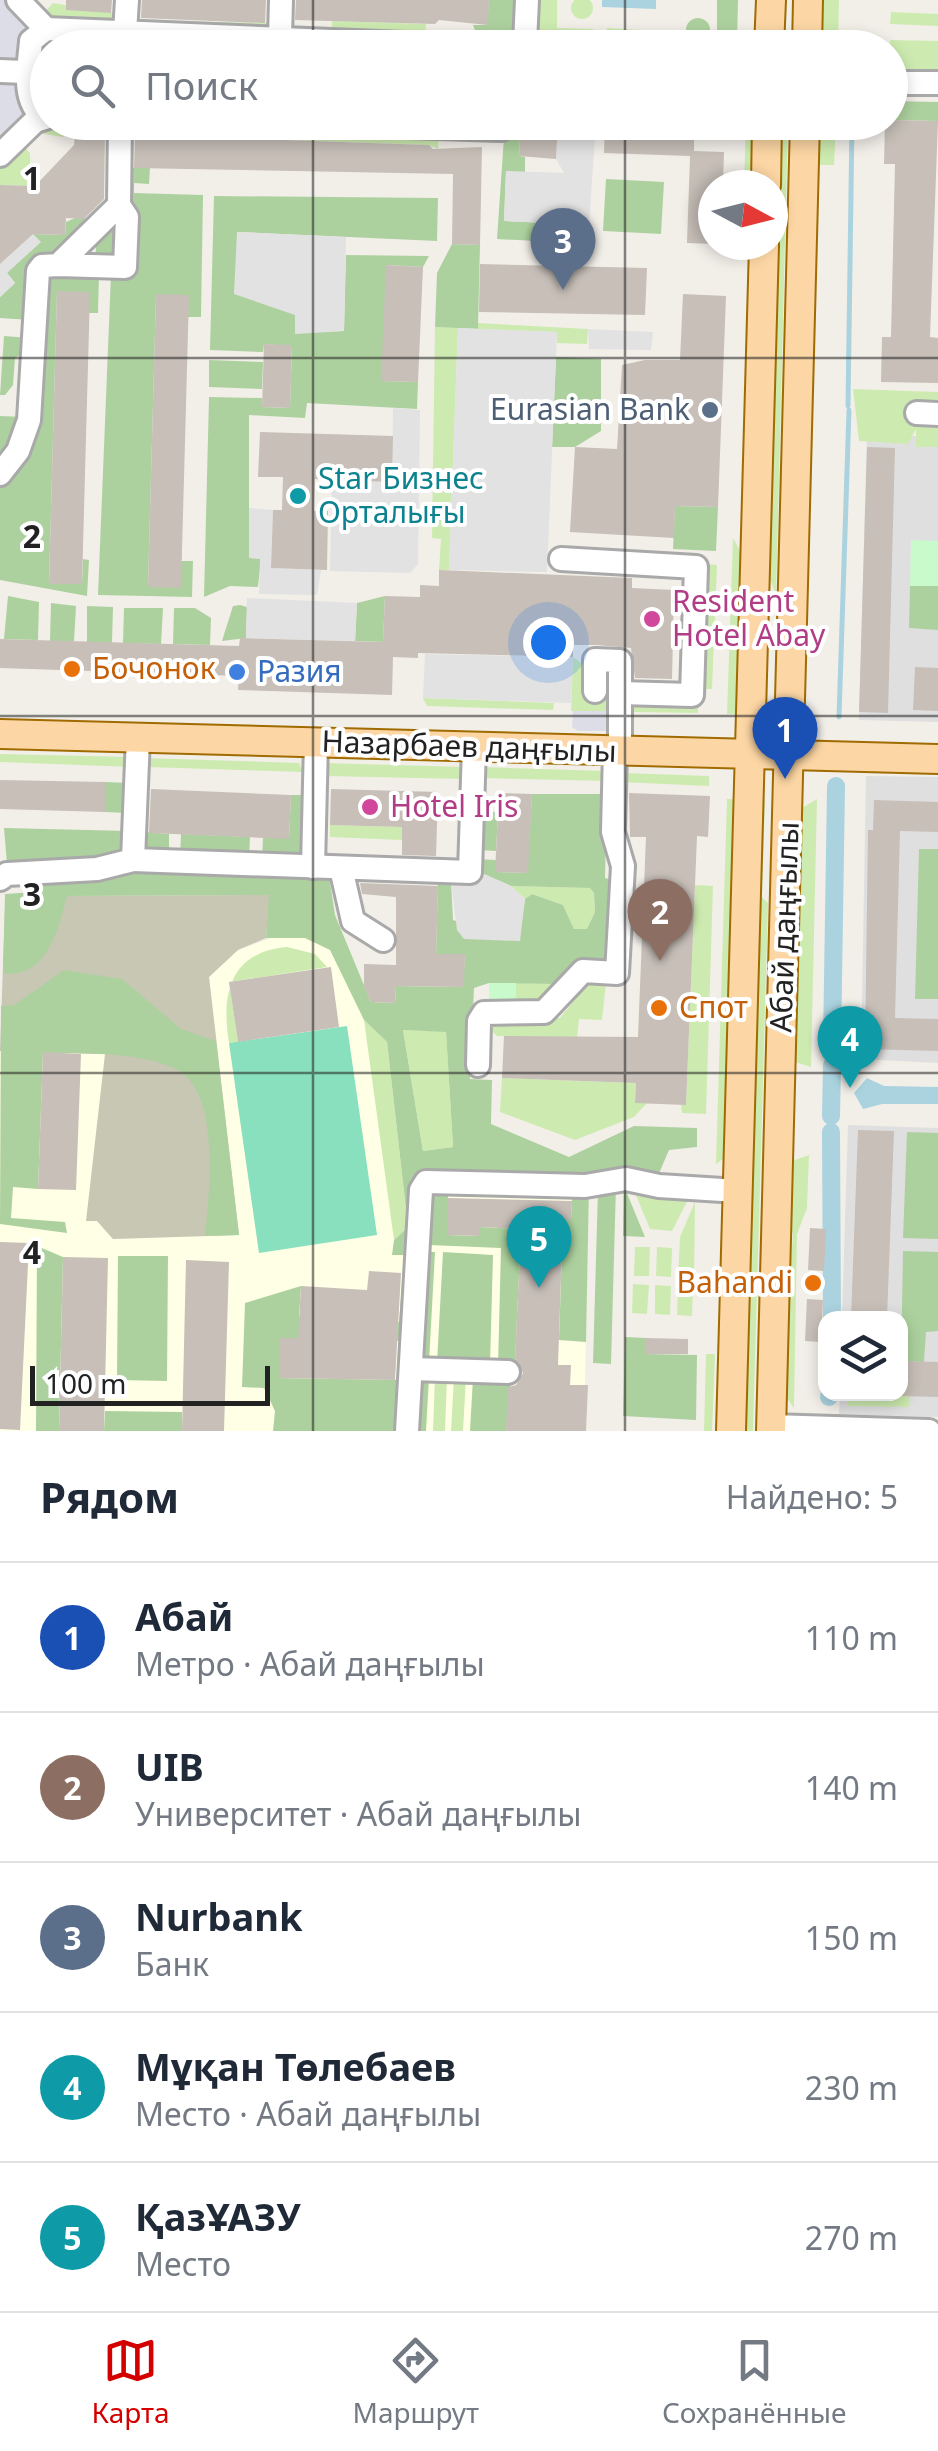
<!DOCTYPE html>
<html lang="ru">
<meta charset="utf-8">
<style>
:root{--surface:#fff;--page:#f2f2f3;--text:#1f2937;--muted:#747a83;--line:#e0e1e3;--accent:#d40000}
body{margin:0;font-family:"Noto Sans",sans-serif;background:var(--page);color:var(--text)}
.controls{position:absolute;right:30px;bottom:30px;display:grid;overflow:hidden;border-radius:20px;box-shadow:0 5px 15px #0003}
.controls button{width:90px;height:90px;display:grid;place-items:center;padding:0;border:0;border-bottom:2px solid var(--line);background:var(--surface);color:var(--text);font:50px sans-serif}
.compass{position:absolute;left:698px;top:170px;width:90px;height:90px;border-radius:50%;background:var(--surface);box-shadow:0 5px 15px #0003;rotate:97deg}
.scale{position:absolute;left:30px;bottom:25px;width:240px;box-sizing:border-box;padding-left:10px;border:5px solid #222;border-top:0;font-size:28px;line-height:35px;white-space:nowrap;color:#222;-webkit-text-stroke:8px #fff;paint-order:stroke}
.you{position:absolute;left:548px;top:642px;width:35px;height:35px;margin:-25px;border:8px solid #fff;border-radius:50%;background:#1a73e8;box-shadow:0 0 0 15px #1a73e833}
.badge{display:grid;place-items:center;width:65px;height:65px;border-radius:50%;background:var(--accent);color:#fff;font-size:32px;font-weight:700}
.pin{position:absolute;translate:-50% -82px;filter:drop-shadow(0 2px 5px #0008)}
.pin::after{content:'';position:absolute;top:52px;width:35px;height:30px;background:inherit;clip-path:polygon(0 0,100% 0,50% 100%)}
.list{margin:0;padding:0;list-style:none}
h2{display:flex;justify-content:space-between;align-items:center;height:130px;margin:0;padding:0 40px;font-size:42px}
h2 small{font-size:32px;font-weight:400;color:var(--muted)}
.list li{display:grid;grid-template-columns:65px 1fr auto;gap:30px;align-items:center;box-sizing:border-box;height:150px;padding:0 40px;border-top:2px solid var(--line)}
.list b{display:block;font-size:38px;white-space:nowrap}
.list p{margin:0;font-size:32px;white-space:nowrap;color:var(--muted)}
.list em{font-size:32px;font-style:normal;color:var(--muted)}
.icon{flex:none;width:55px;height:55px;fill:none;stroke:currentColor;stroke-width:2;stroke-linecap:round;stroke-linejoin:round}
.map{position:relative;flex:none;width:938px;height:1431px;overflow:hidden}
.search{position:absolute;background:var(--surface);box-shadow:0 5px 15px #0003;left:30px;right:30px;top:30px;height:110px;display:flex;align-items:center;gap:25px;box-sizing:border-box;padding:0 35px;border-radius:55px;color:var(--muted);font-size:38px}
.sheet{height:880px;background:var(--surface)}
nav{display:flex;justify-content:space-around;align-items:center;box-sizing:border-box;height:140px;border-top:2px solid var(--line);background:var(--surface);font-size:28px;color:var(--muted)}
nav a{display:grid;justify-items:center;gap:5px}
nav .on{color:var(--accent)}
.map>svg:first-child{display:block}
</style>
<div class="map">
<svg width="938" height="1431" viewBox="0 0 938 1431">
<rect width="100%" height="100%" fill="#f2efe9"/>
<g fill="#e0dfdf">
<polygon points="867,434 938,437 938,722 859,720"/>
<polygon points="866,776 938,777 938,1063 861,1059"/>
<polygon points="848,1125 938,1128 938,1417 839,1414 840,1394 900,1394 900,1318 842,1318"/>
</g>
<polygon fill="#ffffe5" points="335,915 371,1002 395,1003 396,986 473,988 468,1173 589,1178 584,1431 0,1431 0,1051 106,1054 97,1221 113,1239 238,1235 209,977 238,950"/>
<polygon fill="#c7c7b4" points="270,895 266,938 238,950 209,977 239,1235 113,1239 97,1221 86,1221 105,1054 0,1051 5,908 41,896"/>
<g fill="#cdebb0">
<circle cx="582" cy="8" r="11"/>
<polygon points="538,0 557,0 557,28 593,29 593,38 537,37"/>
<polygon points="821,0 839,0 838,47 820,48"/>
<polygon points="53,3 121,14 120,27 40,17"/>
<polygon points="891,12 938,14 938,26 890,24"/>
<polygon points="137,20 270,23 270,32 137,26"/>
<polygon points="332,21 426,24 425,39 332,33"/>
<polygon points="607,28 674,32 674,42 606,38"/>
<polygon points="890,40 938,41 938,71 891,70"/>
<polygon points="47,122 116,124 115,133 68,132 63,137 32,132"/>
<polygon points="746,123 754,123 752,185 744,185"/>
<polygon points="776,123 788,123 776,595 765,566"/>
<polygon points="818,123 836,123 834,165 818,165"/>
<polygon points="127,125 269,130 268,139 127,135"/>
<polygon points="285,130 439,134 438,149 428,145 285,140"/>
<polygon points="21,144 30,153 31,186 0,185 0,164"/>
<polygon points="478,323 588,329 587,344 557,343 557,332 478,329"/>
<polygon points="435,327 458,328 449,570 439,570 441,539 432,538"/>
<polygon points="853,389 938,392 938,447 916,447 916,429 908,444 859,441"/>
<polygon points="733,538 744,558 739,714 727,714"/>
<polygon points="703,564 717,565 712,689 698,689"/>
<polygon points="573,657 581,663 581,696 614,699 614,711 571,711"/>
<polygon points="423,698 554,703 553,710 427,706"/>
<polygon points="628,701 698,702 698,713 628,712"/>
<polygon points="0,754 132,757 132,767 0,762"/>
<polygon points="145,758 299,763 303,772 146,767"/>
<polygon points="324,763 465,767 465,779 324,776"/>
<polygon points="480,767 605,771 608,781 479,778"/>
<polygon points="625,773 709,776 709,786 620,782"/>
<polygon points="727,799 739,799 727,1156 716,1164"/>
<polygon points="817,799 811,1067 795,1062 802,808"/>
<polygon points="761,801 765,801 762,897 768,903 753,1431 744,1431"/>
<polygon points="330,825 402,827 402,840 330,837"/>
<polygon points="695,885 713,886 706,1114 682,1113 681,1105 686,1104"/>
<polygon points="511,886 590,888 594,893 595,912 587,929 574,929 563,905 532,894 525,899"/>
<path d="M287,947L315,954L327,967L229,982L238,1042L229,1043C221,994 230,952 287,947Z"/>
<polygon points="589,982 606,982 602,1020 579,1019 577,1039 497,1036 484,1025 496,1016 560,1018"/>
<polygon points="516,983 555,984 533,1006 515,1006"/>
<polygon points="364,1020 387,1042 408,1227 394,1240"/>
<polygon points="403,1030 446,1031 453,1147 423,1151"/>
<polygon points="502,1078 636,1083 635,1102 647,1103 634,1117 575,1140 500,1112"/>
<polygon points="809,1155 807,1208 797,1234 794,1408 782,1391 793,1233 785,1230 789,1162"/>
<polygon points="633,1188 691,1194 672,1231 650,1229"/>
<polygon points="695,1202 694,1277 678,1277 680,1237"/>
<polygon points="635,1247 650,1247 649,1276 634,1276"/>
<polygon points="657,1247 672,1248 671,1277 656,1276"/>
<polygon points="633,1284 649,1285 647,1314 632,1313"/>
<polygon points="655,1285 671,1286 670,1315 655,1314"/>
<polygon points="678,1286 693,1287 692,1316 677,1315"/>
<polygon points="706,1354 715,1354 712,1431 704,1431"/>
<polygon points="435,1376 447,1377 445,1431 433,1431"/>
<polygon points="454,1377 466,1377 463,1431 451,1431"/>
<polygon points="848,1394 910,1396 909,1407 848,1406"/>
</g>
<g fill="#add19e" fill-rule="evenodd">
<polygon points="489,0 519,0 518,37 476,33 473,25 487,25"/>
<polygon points="717,0 738,0 737,43 717,42"/>
<circle cx="698" cy="30" r="12"/>
<polygon points="890,101 938,102 938,121 891,120"/>
<polygon points="517,123 521,123 519,156 525,157 525,172 506,172 504,221 574,224 573,243 497,239 504,137"/>
<polygon points="126,168 150,168 149,184 134,183 134,193 203,195 201,317 188,317 156,295 148,586 182,561 193,561 192,597 98,595 111,274 129,274"/>
<polygon points="606,179 664,182 661,234 603,231"/>
<polygon points="214,196 438,198 437,241 237,232 295,315 295,333 344,331 346,255 429,256 423,267 387,265 382,381 418,382 417,409 307,403 305,418 249,415 249,557 261,559 258,587 230,586 204,597 209,397 262,398 262,407 290,408 292,346 264,344 263,352 210,350"/>
<polygon points="117,215 120,262 95,260 97,235"/>
<polygon points="75,218 91,219 55,258 30,320 0,318 0,297 15,283 7,273 33,234 65,235 66,222"/>
<polygon points="452,244 480,245 478,329 435,327 437,273"/>
<polygon points="99,273 98,313 89,313 57,292 49,583 82,584 83,559 89,560 87,596 0,580 0,485 26,452 43,277"/>
<polygon points="4,336 30,338 29,350 15,358 13,385 5,395 0,395"/>
<polygon points="556,357 601,359 601,431 575,447 552,447"/>
<polygon points="209,360 263,362 262,389 209,387"/>
<polygon points="0,416 25,417 0,466"/>
<polygon points="675,506 718,507 716,551 673,549"/>
<polygon points="910,586 938,586 938,630 909,628"/>
<polygon points="8,596 39,602 38,640 4,639"/>
<polygon points="385,596 383,642 355,641 357,603"/>
<polygon points="51,603 76,606 74,641 50,641"/>
<polygon points="240,605 247,607 246,638 222,641 233,606"/>
<polygon points="87,606 113,607 112,643 87,642"/>
<polygon points="124,608 163,608 161,644 123,643"/>
<polygon points="174,608 195,608 211,618 210,645 173,644"/>
<polygon points="105,782 129,783 127,813 105,812"/>
<path d="M532,794H607L605,878L613,880L607,961L579,960L555,984L489,983L474,988L470,1079L492,1080L491,1124L569,1157L634,1126L697,1128V1147L669,1150L657,1178L415,1173L410,1255H392L394,1240L408,1227L387,1042L364,1020L330,950L305,938H266L269,895L67,896C59,927 47,980 3,973L5,894L36,892L37,882L77,873L88,883L117,871L329,876L335,915L371,1002L395,1003L396,986L463,987L465,955L436,954L438,881H451L453,920L519,941L525,899L532,894L563,905L574,929H587L595,912L594,893L590,888L511,886L477,871V859L496,860V872L527,873ZM403,1030L446,1032L453,1147L423,1151Z"/>
<polygon points="291,795 304,795 302,862 262,861 263,838 289,838"/>
<polygon points="479,811 498,812 496,851 478,850"/>
<polygon points="4,828 129,831 127,855 81,862 7,864"/>
<polygon points="144,832 169,834 169,855 136,854"/>
<polygon points="181,834 250,837 249,859 180,857"/>
<polygon points="919,849 938,849 938,999 915,999"/>
<path d="M64,970L122,979L181,1029L216,1041L239,1235L205,1236C209,1195 222,1089 174,1068C135,1051 85,1054 43,1053L38,1189L13,1187L11,1218L65,1222L67,1233L0,1224L1,1006L14,1005Z"/>
<polygon points="907,1132 938,1133 938,1239 903,1238"/>
<polygon points="616,1185 611,1364 593,1363 598,1189"/>
<polygon points="624,1186 645,1237 623,1236"/>
<polygon points="589,1187 586,1342 559,1340 563,1219 571,1219 572,1198"/>
<polygon points="545,1189 545,1197 448,1194 448,1235 478,1236 479,1227 521,1229 515,1363 498,1366 501,1248 429,1245 431,1190"/>
<polygon points="37,1246 63,1257 59,1431 36,1431"/>
<polygon points="903,1251 938,1252 938,1331 926,1332 924,1362 901,1361"/>
<polygon points="428,1252 435,1252 429,1362 423,1353"/>
<polygon points="443,1252 493,1255 490,1365 437,1363"/>
<polygon points="118,1256 168,1256 167,1381 117,1380"/>
<polygon points="407,1269 403,1341 279,1338 279,1378 401,1380 398,1431 273,1431 275,1411 264,1388 242,1387 245,1303 301,1286 299,1317 399,1322 403,1273"/>
<polygon points="625,1337 646,1338 646,1354 697,1355 696,1420 623,1416"/>
<polygon points="429,1377 426,1431 409,1431 415,1387"/>
<polygon points="473,1378 511,1379 506,1431 470,1431"/>
<polygon points="105,1411 182,1412 182,1431 104,1431"/>
</g>
<g fill="#c8facc">
<polygon points="911,540 938,541 938,586 910,586"/>
<polygon points="489,983 516,983 515,1006 489,1006"/>
</g>
<polygon fill="#88e0be" points="347,1026 377,1235 259,1253 229,1043"/>
<g fill="#e2e2e2">
<polygon points="558,123 596,123 589,225 504,221 506,171 564,173 556,159"/>
<polygon points="237,232 346,237 344,331 295,334 295,315 234,294"/>
<polygon points="33,234 41,242 7,273 15,283 0,297 0,264"/>
<polygon points="458,328 557,332 547,572 449,570"/>
<polygon points="588,329 653,332 651,350 589,349"/>
<polygon points="393,408 420,410 418,564 410,573 330,571 332,480 392,481"/>
<polygon points="249,508 273,510 271,568 321,570 317,595 259,594 260,559 249,558"/>
<polygon points="247,598 357,603 355,641 246,638"/>
<polygon points="425,654 573,657 571,703 423,698"/>
<polygon points="477,871 511,886 525,899 520,941 464,939 457,930 451,881 476,883"/>
</g>
<g fill="#dddde8">
<polygon points="0,0 11,0 28,18 119,39 119,47 48,48 47,112 0,146"/>
<polygon points="573,711 614,711 615,731 578,731 572,727"/>
</g>
<g fill="#aad3df">
<polygon points="602,0 656,0 656,9 602,7"/>
<polygon points="867,1078 884,1086 938,1087 938,1104 882,1104 863,1109 854,1093"/>
</g>
<g fill="none" stroke-linecap="round" stroke-linejoin="round">
<g stroke="#aad3df" stroke-width="5">
<polyline points="848,406 852,122"/>
<polyline points="839,717 849,410"/>
</g>
<g stroke="#aad3df" stroke-width="18">
<polyline points="832,1045 836,786"/>
<polyline points="831,1116 832,1065"/>
<polyline points="831,1132 832,1318"/>
<polyline points="829,1397 830,1394"/>
</g>
</g>
<g fill="#c7bfb8">
<polygon points="66,0 112,0 111,13 66,10"/>
<polygon points="142,0 266,0 265,23 141,18"/>
<polygon points="296,0 489,0 488,25 439,20 435,24 295,20"/>
<polygon points="890,120 938,121 930,337 938,338 938,383 881,382 882,337 891,337 895,164 884,164 885,122"/>
<polygon points="521,122 558,122 556,159 519,156"/>
<polygon points="605,122 694,123 694,151 724,152 723,185 713,185 713,244 687,243 690,156 604,153"/>
<polygon points="135,135 429,145 433,149 482,147 480,245 452,244 453,174 134,168"/>
<polygon points="75,136 105,136 104,199 84,219 66,218 65,235 33,234 0,264 0,185 35,186 74,145"/>
<polygon points="480,264 647,268 645,315 479,312"/>
<polygon points="386,265 423,267 418,382 381,381"/>
<polygon points="57,291 90,292 82,584 49,584"/>
<polygon points="156,294 189,295 181,588 148,587"/>
<polygon points="683,294 726,296 718,507 675,506 674,538 570,532 575,447 617,449 622,365 645,360 680,360"/>
<polygon points="264,344 292,345 290,408 262,407"/>
<polygon points="260,432 393,436 392,482 315,479 314,511 328,511 327,570 271,568 273,510 282,510 283,477 258,477"/>
<polygon points="867,447 895,448 888,713 859,712"/>
<polygon points="439,570 632,578 632,588 674,590 672,679 635,678 631,648 596,645 573,645 573,657 418,653 418,658 393,657 392,695 238,690 239,676 0,668 0,639 239,646 240,638 383,642 385,596 420,597 420,585 439,586"/>
<polygon points="915,667 938,668 938,711 913,710"/>
<polygon points="0,780 105,782 105,812 0,809"/>
<polygon points="151,789 291,795 289,839 149,833"/>
<polygon points="331,789 438,792 436,856 402,855 402,827 330,825"/>
<polygon points="499,793 532,794 528,873 495,872"/>
<polygon points="629,793 710,796 708,837 697,836 686,1105 635,1103 636,1083 502,1078 504,1036 638,1037 646,837 630,837"/>
<polygon points="874,800 938,802 938,832 900,831 895,1018 938,1019 938,1051 865,1049 868,830 873,830"/>
<polygon points="360,883 438,886 436,954 465,954 464,987 396,986 395,1003 371,1002 364,986 364,964 396,965 396,897 362,894"/>
<polygon points="331,967 339,1027 238,1042 229,982"/>
<polygon points="43,1052 81,1054 76,1190 38,1189"/>
<polygon points="858,1130 894,1131 887,1318 851,1318"/>
<polygon points="448,1198 572,1201 571,1220 563,1219 558,1365 571,1365 570,1385 588,1385 586,1431 506,1431 508,1387 516,1385 523,1373 515,1359 521,1229 479,1227 479,1236 447,1235"/>
<polygon points="810,1228 826,1229 824,1271 808,1270"/>
<polygon points="0,1242 29,1243 20,1430 0,1429"/>
<polygon points="63,1257 108,1258 104,1431 59,1431"/>
<polygon points="186,1260 229,1262 224,1431 182,1431"/>
<polygon points="369,1271 401,1273 395,1380 279,1378 279,1338 298,1338 301,1286 367,1290"/>
<polygon points="807,1299 823,1300 821,1342 805,1341"/>
<polygon points="646,1338 688,1339 688,1354 646,1354"/>
<polygon points="900,1361 938,1362 938,1397 900,1396"/>
</g>
<g fill="none" stroke-linecap="round" stroke-linejoin="round">
<defs>
<g id="minor">
<polyline points="18,0 46,29"/>
<polyline points="125,32 127,0"/>
<polyline points="280,37 281,0"/>
<polyline points="518,48 525,43 527,0"/>
<polyline points="0,71 48,73"/>
<polyline points="890,83 938,83"/>
<path d="M43,117C21,99 29,67 31,41L46,29L500,48"/>
<polyline points="277,122 501,129 506,122"/>
<polyline points="0,155 35,121 48,117"/>
<polyline points="119,205 120,122"/>
<polyline points="917,413 938,414"/>
<polyline points="0,474 18,451 29,420 38,271 42,266 58,265 125,267 127,217 119,205 58,265"/>
<polyline points="561,559 696,567 692,695 620,693"/>
<polyline points="595,691 595,660 620,661 620,751"/>
<polyline points="133,860 470,872 474,747"/>
<polyline points="313,867 316,742"/>
<polyline points="341,868 353,921 383,940"/>
<polyline points="0,879 7,874 97,869 133,860 138,737"/>
<polyline points="478,1065 479,1021 484,1013 544,1012 583,971 617,973 623,866 613,832 615,751"/>
<polyline points="411,1369 508,1372"/>
<polyline points="771,1426 929,1431"/>
<polyline points="407,1431 421,1190 426,1182 585,1186 626,1179 659,1186 738,1191"/>
</g>
<g id="major">
<polyline points="769,48 771,0"/>
<polyline points="807,48 808,0"/>
<polyline points="766,185 767,122"/>
<polyline points="0,734 938,759"/>
<polyline points="731,1431 764,245"/>
<polyline points="771,1431 805,122"/>
</g>
</defs>
<use href="#minor" stroke="#a9a9a9" stroke-width="28"/>
<use href="#major" stroke="#a06b00" stroke-width="32"/>
<use href="#minor" stroke="#fff" stroke-width="22"/>
<use href="#major" stroke="#fcd6a4" stroke-width="28"/>
</g>
<path fill="none" stroke="#222" stroke-width="2.5" stroke-opacity="0.55" d="M313,0V48M625,0V48M313,122V1431M625,122V1431M0,358H938M0,716H938M0,1073H938"/>
<circle fill="#5c6f8a" stroke="#fff" stroke-width="4" cx="710" cy="410" r="10"/>
<circle fill="#0f9aa8" stroke="#fff" stroke-width="4" cx="298" cy="496" r="10"/>
<g fill="#d1479c" stroke="#fff" stroke-width="4">
<circle cx="652" cy="619" r="10"/>
<circle cx="370" cy="807" r="10"/>
</g>
<g fill="#e8710a" stroke="#fff" stroke-width="4">
<circle cx="72" cy="669" r="10"/>
<circle cx="659" cy="1008" r="10"/>
<circle cx="813" cy="1283" r="10"/>
</g>
<circle fill="#3f7fe0" stroke="#fff" stroke-width="4" cx="237" cy="672" r="10"/>
<g text-anchor="middle" stroke-width="8" stroke-linejoin="round" paint-order="stroke">
<g font-size="30" fill="#4e5e75" stroke="#fff" text-anchor="end">
<text x="690" y="420">Eurasian Bank</text>
</g>
<g font-size="30" fill="#0d838f" stroke="#fff" text-anchor="start">
<text x="318" y="489">Star Бизнес<tspan x="318" dy="34">Орталығы</tspan></text>
</g>
<g font-size="30" fill="#b23c85" stroke="#fff" text-anchor="start">
<text x="672" y="612">Resident<tspan x="672" dy="34">Hotel Abay</tspan></text>
<text x="390" y="817">Hotel Iris</text>
</g>
<g font-size="30" fill="#c56008" stroke="#fff" text-anchor="start">
<text x="92" y="679">Бочонок</text>
<text x="679" y="1018">Спот</text>
<text x="793" y="1293" text-anchor="end">Bahandi</text>
</g>
<g font-size="30" fill="#366cbe" stroke="#fff" text-anchor="start">
<text x="257" y="682">Разия</text>
</g>
<g font-size="30" fill="#222" stroke="#fff">
<text transform="translate(469 747) rotate(2)" y="10">Назарбаев даңғылы</text>
<text transform="translate(785 927) rotate(-88)" y="10">Абай даңғылы</text>
</g>
</g>
<g font-size="32" text-anchor="middle" font-weight="bold" fill="#222" stroke="#fff" stroke-width="8" stroke-linejoin="round" paint-order="stroke">
<text x="32" y="190">1</text>
<text x="32" y="548">2</text>
<text x="32" y="906">3</text>
<text x="32" y="1264">4</text>
</g>
</svg>
<div class="controls">
<button><svg class="icon" aria-label="layers" viewBox="0 0 24 24"><path d="M12 4l9 5-9 5-9-5zM3 14l9 5 9-5"/></svg></button>
</div>
<svg class="compass" viewBox="-18 -18 36 36"><path d="M0-13l5 13h-10z" fill="#e53935"/><path d="M0 13l5-13h-10z" fill="#747a83"/></svg>
<div class="scale">100 m</div>
<div class="you"></div>
<div class="pin badge" style="left:785px;top:779px;background:#1a4fb4">1</div>
<div class="pin badge" style="left:660px;top:961px;background:#8d6e63">2</div>
<div class="pin badge" style="left:563px;top:290px;background:#5c6f8a">3</div>
<div class="pin badge" style="left:850px;top:1088px;background:#0f9aa8">4</div>
<div class="pin badge" style="left:539px;top:1288px;background:#0f9aa8">5</div>
<div class="search"><svg class="icon" aria-label="search" viewBox="0 0 24 24"><circle cx="10" cy="10" r="6"/><path d="M15 15l6 6"/></svg>Поиск</div>
</div>
<section class="sheet">
<h2>Рядом<small>Найдено: 5</small></h2>
<ul class="list">
<li><span class="badge" style="background:#1a4fb4">1</span><div><b>Абай</b><p>Метро · Абай даңғылы</p></div><em>110 m</em></li>
<li><span class="badge" style="background:#8d6e63">2</span><div><b>UIB</b><p>Университет · Абай даңғылы</p></div><em>140 m</em></li>
<li><span class="badge" style="background:#5c6f8a">3</span><div><b>Nurbank</b><p>Банк</p></div><em>150 m</em></li>
<li><span class="badge" style="background:#0f9aa8">4</span><div><b>Мұқан Төлебаев</b><p>Место · Абай даңғылы</p></div><em>230 m</em></li>
<li><span class="badge" style="background:#0f9aa8">5</span><div><b>ҚазҰАЗУ</b><p>Место</p></div><em>270 m</em></li>
</ul>
</section>
<nav>
<a class="on"><svg class="icon" aria-label="map" viewBox="0 0 24 24"><path d="M3 6l6-2 6 2 6-2v14l-6 2-6-2-6 2zM9 4v14M15 6v14"/></svg>Карта</a>
<a><svg class="icon" aria-label="directions" viewBox="0 0 24 24"><path d="M12 3l9 9-9 9-9-9zM9 14v-3h6M13 9l2 2-2 2"/></svg>Маршрут</a>
<a><svg class="icon" aria-label="saved" viewBox="0 0 24 24"><path d="M7 4h10v16l-5-4-5 4z"/></svg>Сохранённые</a>
</nav>
